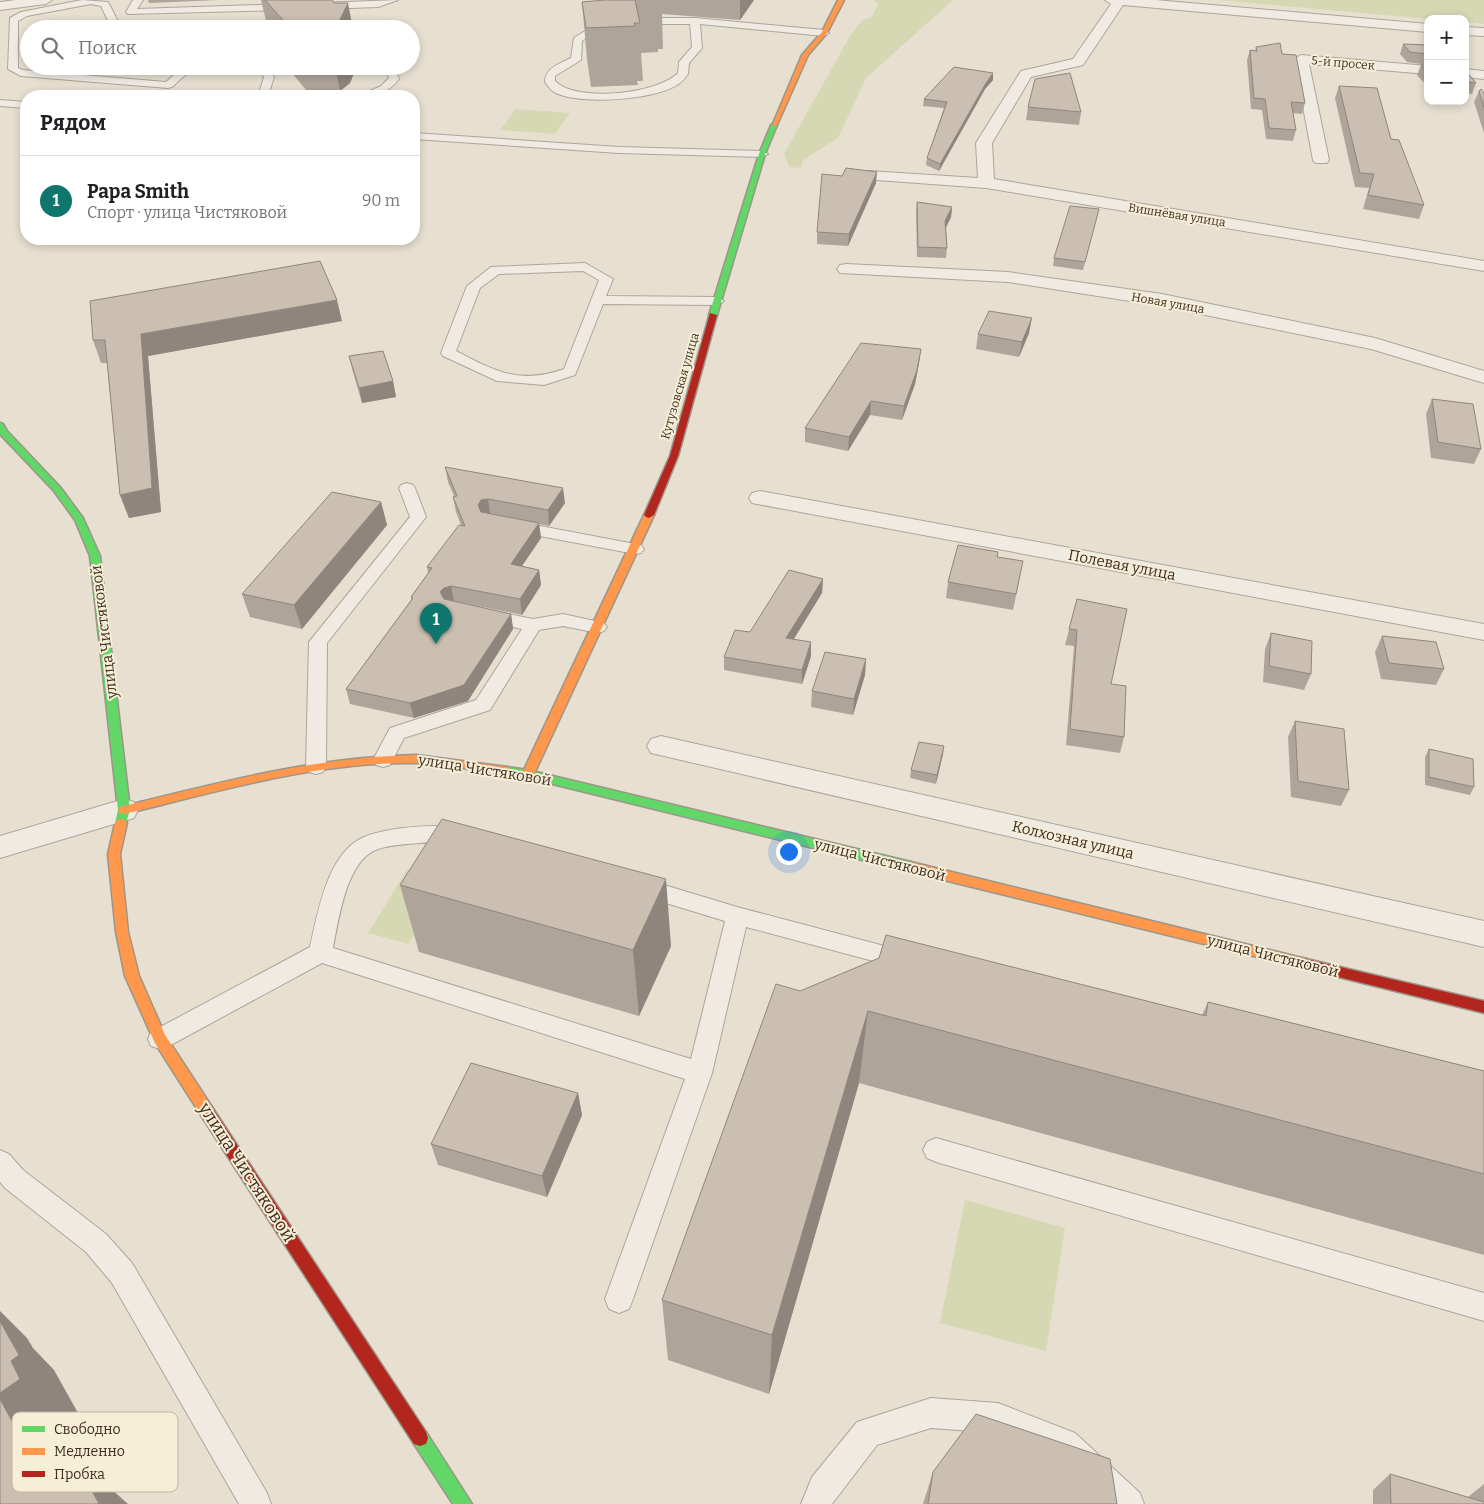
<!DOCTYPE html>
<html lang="ru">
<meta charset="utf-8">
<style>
:root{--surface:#fff;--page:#f2f2f2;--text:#202124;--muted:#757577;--line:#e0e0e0;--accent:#0f766e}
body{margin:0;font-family:Bitter,serif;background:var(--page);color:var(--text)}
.controls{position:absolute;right:15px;top:15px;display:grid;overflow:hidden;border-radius:10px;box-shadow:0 2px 8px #0003}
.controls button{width:45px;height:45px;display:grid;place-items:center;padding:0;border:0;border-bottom:1px solid var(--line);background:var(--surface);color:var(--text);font:25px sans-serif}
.you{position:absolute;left:788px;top:851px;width:18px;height:18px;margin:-12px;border:4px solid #fff;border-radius:50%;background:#1a73e8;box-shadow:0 0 0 8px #1a73e833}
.badge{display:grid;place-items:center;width:32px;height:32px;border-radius:50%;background:var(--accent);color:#fff;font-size:16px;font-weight:700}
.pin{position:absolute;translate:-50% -41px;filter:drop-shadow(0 1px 2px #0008)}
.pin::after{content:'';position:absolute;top:26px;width:18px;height:15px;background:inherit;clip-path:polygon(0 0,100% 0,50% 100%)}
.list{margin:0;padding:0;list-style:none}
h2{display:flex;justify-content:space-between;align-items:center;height:65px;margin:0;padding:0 20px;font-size:21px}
h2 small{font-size:16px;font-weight:400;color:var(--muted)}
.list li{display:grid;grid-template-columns:32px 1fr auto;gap:15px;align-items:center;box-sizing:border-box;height:90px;padding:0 20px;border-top:1px solid var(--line)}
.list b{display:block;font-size:19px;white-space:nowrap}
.list p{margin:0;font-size:16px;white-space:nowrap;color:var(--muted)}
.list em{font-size:16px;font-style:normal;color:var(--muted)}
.icon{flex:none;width:28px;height:28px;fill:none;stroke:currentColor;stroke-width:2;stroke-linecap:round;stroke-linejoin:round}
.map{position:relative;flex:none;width:1484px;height:1504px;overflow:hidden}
.search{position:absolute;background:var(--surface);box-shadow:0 2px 8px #0003;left:20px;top:20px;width:400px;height:55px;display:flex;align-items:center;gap:12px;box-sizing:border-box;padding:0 18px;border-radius:28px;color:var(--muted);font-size:19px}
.panel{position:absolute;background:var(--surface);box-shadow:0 2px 8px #0003;left:20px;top:90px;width:400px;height:155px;border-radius:20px}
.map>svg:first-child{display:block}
</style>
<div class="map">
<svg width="1484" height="1504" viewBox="0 0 1484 1504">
<rect width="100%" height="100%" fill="#e7e0d1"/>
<g fill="#d6d7b3">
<polygon points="873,0 953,0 866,78 838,138 803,160 801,168 789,167 784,154 851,34 864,19 871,18 879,3"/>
<polygon points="1219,0 1484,0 1484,24 1465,22 1465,19 1428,19"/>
<polygon points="516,109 570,113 555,134 500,130"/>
<polygon points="407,870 448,881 408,944 368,933"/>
<polygon points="965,1200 1065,1228 1046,1351 940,1323"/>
</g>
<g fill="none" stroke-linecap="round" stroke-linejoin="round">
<defs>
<g id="lane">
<polygon points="82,0 108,2 122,29 112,29 101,6 91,4 27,16 18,21 18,68 23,70 166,82 184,66 195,66 172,87 168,88 21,76 8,69 10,18 21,12"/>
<polygon points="133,0 143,0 137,9 289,4 294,7 289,10 128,14 126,12"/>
<polygon points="398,0 378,7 321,9 316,6 321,3"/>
<path d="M631,18H695L824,30L829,33L824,36L700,24L702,48L689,63L688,74C685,78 682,82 677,85C654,100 580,105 556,93C551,91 548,86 545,82C545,68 559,64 571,58L574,38L585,31ZM631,24H690L692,47L679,62L678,73C658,94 576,103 555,81V76L581,60L582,41L591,35Z"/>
<path d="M248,66C261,66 267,66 274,77L268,96H258L264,77L261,73Z"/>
<path d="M380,66H394L399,79C389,92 378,96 362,96L363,94L381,86L389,78L386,70Z"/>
<polygon points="0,100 26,102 26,108 0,106"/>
<polygon points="414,133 619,147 762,151 768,154 762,157 619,153 414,139"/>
<path d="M585,263L613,279L606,296L717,297L724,301L717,305L603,304L575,375L544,385L497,381L443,356L441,353L467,286L491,267ZM583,271L599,280L564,369C519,385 495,371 456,351L480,288L499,274Z"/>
<polygon points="407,483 413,485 415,488 426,517 327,643 326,767 323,772 316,774 309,772 306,767 309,642 410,517 399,488 401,485"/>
<polygon points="514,521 635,544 641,545 644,549 641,553 635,554 508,530 506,526 508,522"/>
<polygon points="487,610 533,619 563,614 604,623 607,627 604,631 598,633 563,626 539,630 490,710 404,738 390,765 383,767 376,765 373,760 390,728 476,700 522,629 481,620 478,616 481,612"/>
<path d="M436,826L465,831L469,837L465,843C452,847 435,841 420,843C407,844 390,845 378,849C346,860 339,919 333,948L691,1059L725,921L633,893L630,887L633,881L641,878L737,907L907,952L915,954L918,961L915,968L907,970L746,927L712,1073L633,1299L629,1309L619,1313L609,1309L605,1299L685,1079L322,963L169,1046L160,1049L151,1046L148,1039L151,1032L310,947C318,913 327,853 364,837C383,829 415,826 436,826Z"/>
<polygon points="936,1138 1484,1293 1484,1321 936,1162 927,1158 923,1150 927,1142"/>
<polygon points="0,1150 9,1154 23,1170 106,1234 132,1263 267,1493 271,1504 239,1504 112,1283 86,1252 5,1188 0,1182"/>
<polygon points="931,1398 998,1403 1075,1433 1140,1493 1144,1504 1106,1504 1054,1455 998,1433 931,1428 877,1445 832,1504 801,1504 812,1477 857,1422"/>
</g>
<g id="street">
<polygon points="16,0 52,0 46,4 0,10 0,2"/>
<polygon points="1105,0 1155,0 1428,24 1428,32 1123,5 1083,65 1031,77 992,143 994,179 1484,261 1484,271 986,188 863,179 861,176 863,173 869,171 978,178 976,143 1021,71 1073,59 1111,4"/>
<polygon points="1465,27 1484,28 1484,36 1465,35"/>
<polygon points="1301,55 1428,66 1428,74 1309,64 1329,160 1327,163 1315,163 1313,160 1294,59"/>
<polygon points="1465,69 1484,71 1484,79 1465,77"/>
<polygon points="846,264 1008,272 1162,294 1375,338 1484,371 1484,383 1371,349 1162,306 1008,282 840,273 837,269 840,265"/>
<polygon points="760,491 1484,624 1484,640 752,503 749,498 752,493"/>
<polygon points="661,736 1484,921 1484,947 651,753 647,746 651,739"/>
<polygon points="124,799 134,802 138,810 134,818 0,858 0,836"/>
</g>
<g id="fast">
<polygon points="774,123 777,125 765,154 717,315 710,317 709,315 759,154 771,125"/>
<polygon points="0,423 3,424 7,431 60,487 83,518 100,556 130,810 125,826 117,826 115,823 118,810 90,556 75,520 54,491 0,434"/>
<polygon points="507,767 528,770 911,862 915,864 917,867 915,870 911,872 528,778 503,774 501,771 503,768"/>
<polygon points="420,1430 426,1432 472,1504 453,1504 414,1444 412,1438 414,1432"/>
</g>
<g id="slow">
<polygon points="838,0 844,0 827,33 808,55 777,125 772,126 802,55 822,32"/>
<polygon points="649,512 654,515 534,774 528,778 524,777 522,774 644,515"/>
<path d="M416,755L507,767L513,771L507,775C477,771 447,764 416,763C317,761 220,791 124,814L120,813L118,810L120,807L124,806C222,782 315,757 416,755Z"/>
<polygon points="121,819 125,820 127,823 120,854 128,932 139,976 165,1035 214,1110 216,1115 214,1120 209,1121 204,1120 155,1043 125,976 116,932 108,854 115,823 117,820"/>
<polygon points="911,862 1302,958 1307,959 1308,963 1307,967 1302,968 911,872 907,870 905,867 907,864"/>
</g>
<g id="jam">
<polygon points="710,313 717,315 678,456 654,515 649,518 646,517 644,515 670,456"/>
<polygon points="1302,958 1484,1001 1484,1013 1302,968 1297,967 1296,963 1297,959"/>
<polygon points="209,1109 214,1110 426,1432 428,1438 426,1444 420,1446 414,1444 204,1120 202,1115 204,1110"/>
</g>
</defs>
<use href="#lane" stroke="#ada599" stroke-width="2"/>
<use href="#street" stroke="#ada599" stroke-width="2"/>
<use href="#fast" stroke="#9c958a" stroke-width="3"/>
<use href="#slow" stroke="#9c958a" stroke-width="3"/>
<use href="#jam" stroke="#9c958a" stroke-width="3"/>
<use href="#lane" fill="#efebe3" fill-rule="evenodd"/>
<use href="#street" fill="#efebe3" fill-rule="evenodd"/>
<use href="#fast" fill="#63d668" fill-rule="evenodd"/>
<use href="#slow" fill="#ff974d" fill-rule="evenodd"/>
<use href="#jam" fill="#b3261e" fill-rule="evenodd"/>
</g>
<g fill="#afa499">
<polygon points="148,0 219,0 149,3"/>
<polygon points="261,0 332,0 353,29 268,29"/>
<polygon points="599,0 754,0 740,20 662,14 663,49 658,49 658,52 641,53 643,81 637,81 638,85 591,87 587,59 582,2 599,1"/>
<polygon points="1403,44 1428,45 1428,65 1407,62 1400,54"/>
<polygon points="1256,47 1282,54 1305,103 1302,114 1293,113 1296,130 1293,141 1266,139 1262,110 1251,109 1247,60 1250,50 1255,51"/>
<polygon points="1421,65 1428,65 1428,87 1417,75"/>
<polygon points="286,66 357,66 350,83 340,91 307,91"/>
<polygon points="1465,70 1476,83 1472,94 1465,93"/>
<polygon points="993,73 993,80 985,89 939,171 926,165 927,158 944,108 923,106 924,99"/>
<polygon points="1339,86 1391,139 1424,205 1419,219 1363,209 1369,188 1355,187 1335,98"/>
<polygon points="1479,91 1484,93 1484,133 1474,102"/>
<polygon points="1028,107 1081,112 1079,125 1026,120"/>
<polygon points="842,176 876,183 848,246 817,244 817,232"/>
<polygon points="917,202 952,207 951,217 946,228 947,248 946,258 917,257 916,212"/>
<polygon points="1097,216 1083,270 1053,266 1054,258"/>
<polygon points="342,321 148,356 161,512 129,518 120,495 107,363 101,363 93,340"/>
<polygon points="1029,333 1019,357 976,349 978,334"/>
<polygon points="921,349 919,363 915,384 902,420 870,415 848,451 805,442 805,428"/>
<polygon points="349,356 393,381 396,397 362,403 353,372"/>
<polygon points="1432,399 1481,449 1474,464 1431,458 1426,414"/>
<polygon points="445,467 565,503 549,526 539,524 541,538 522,566 539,570 541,585 522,615 454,601 511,614 513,629 468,701 414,718 350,704 346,689 411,600 411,597 428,573 427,567 461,525 456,512 453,497 454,496 448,482"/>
<polygon points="381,502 387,525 302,629 250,617 242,594"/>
<polygon points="997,557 1020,577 1013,610 946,598 948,582"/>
<polygon points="823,579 822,593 793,639 811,642 811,656 802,684 724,670 724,657 750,632"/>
<polygon points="1077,599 1111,684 1124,737 1120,753 1066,745 1074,646 1065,645"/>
<polygon points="1271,633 1311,674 1304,690 1263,682 1265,649"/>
<polygon points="1382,636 1444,669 1436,685 1381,679 1375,652"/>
<polygon points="866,659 865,675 853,715 811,707 812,691"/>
<polygon points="1295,721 1349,790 1341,806 1291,797 1288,737"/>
<polygon points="1429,749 1474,787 1470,795 1425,785 1425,757"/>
<polygon points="943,754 936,784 910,778 911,770"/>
<polygon points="400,885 671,946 639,1016 419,952"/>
<polygon points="800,991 1202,1015 1208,1002 1484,1071 1484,1255 859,1083 769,1394 668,1360 662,1300"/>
<polygon points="578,1093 582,1115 547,1197 438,1165 431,1144"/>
<polygon points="933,1472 1117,1504 923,1504"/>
<polygon points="1390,1474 1468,1497 1484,1484 1484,1504 1373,1504 1373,1490"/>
</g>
<g fill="#8e867d">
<polygon points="740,0 754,0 740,20"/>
<polygon points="348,3 353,29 332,29"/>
<polygon points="335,66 357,66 350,83 340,91"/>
<polygon points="993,73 993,80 985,89 939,171 940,164 986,83"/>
<polygon points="877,172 876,183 848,246 849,234"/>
<polygon points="952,207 951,217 944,231 945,221"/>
<polygon points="337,300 342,321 148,356 161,512 129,518 120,495 141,334"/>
<polygon points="1032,318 1029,333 1019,357 1022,342"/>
<polygon points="921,349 919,363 915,384 902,420 904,406"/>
<polygon points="393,381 396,397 362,403 359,388"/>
<polygon points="871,401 870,415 848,451 849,437"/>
<polygon points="563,488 565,503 549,526 548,510"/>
<polygon points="488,499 490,514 480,520 478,505 481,500"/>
<polygon points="381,502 387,525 302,629 294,605"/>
<polygon points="539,523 541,538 513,579 511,564"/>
<polygon points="539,570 541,585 522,615 520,599"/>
<polygon points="823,579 822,593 786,652 786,638"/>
<polygon points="451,586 454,601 447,603 440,592 444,588"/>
<polygon points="511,614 513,629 468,701 414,718 410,703"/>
<polygon points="811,642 811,656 802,684 802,670"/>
<polygon points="866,659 865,675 853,715 854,699"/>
<polygon points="944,746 943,754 936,784 937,775"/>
<polygon points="666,879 671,946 639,1016 633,950"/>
<polygon points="868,1011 859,1083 769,1394 772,1335"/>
<polygon points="578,1093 582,1115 547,1197 542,1176"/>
<polygon points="0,1311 27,1338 33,1348 54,1370 78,1413 72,1419 81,1436 61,1451 84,1493 47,1473 31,1456 0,1399 0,1393 11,1361 0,1328"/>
<polygon points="72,1454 128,1504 99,1504"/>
</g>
<g fill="#cbbfb2" stroke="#8e867d">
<polygon points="265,0 332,0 334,3 348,3 338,24 332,29 291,29"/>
<polygon points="604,0 635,0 640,23 634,23 635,26 586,28 582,2"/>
<polygon points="1280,43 1282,54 1296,55 1305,103 1291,102 1296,130 1269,128 1265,99 1254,98 1250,50 1257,51 1256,47"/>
<polygon points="1403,44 1428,45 1428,54 1410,52"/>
<polygon points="1421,65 1428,65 1428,72"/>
<polygon points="954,67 993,73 986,83 940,164 927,158 947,102 924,99"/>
<polygon points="1465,70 1476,83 1465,82"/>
<polygon points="1070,73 1081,112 1028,107 1035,79"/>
<polygon points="1339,86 1377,88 1391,139 1399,140 1424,205 1368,195 1374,174 1360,173"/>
<polygon points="1481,89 1484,93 1484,108 1479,91"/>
<polygon points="846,168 877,172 849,234 817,232 822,174 842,176"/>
<polygon points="917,202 952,207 945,221 947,248 918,247"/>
<polygon points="1070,206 1099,209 1085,262 1054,258"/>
<polygon points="320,261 337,300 141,334 152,488 120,495 105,340 93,340 90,301"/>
<polygon points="989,311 1032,318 1022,342 978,334"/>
<polygon points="861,343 921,349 917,370 904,406 871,401 849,437 805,428"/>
<polygon points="383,351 393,381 359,388 349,356"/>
<polygon points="1432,399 1473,404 1481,449 1438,442"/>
<polygon points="445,467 563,488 548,510 488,499 481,500 478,505 481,512 539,523 511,564 539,570 520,599 451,586 444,588 440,592 444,599 511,614 464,685 410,703 346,689 413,598 411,597 432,568 427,567 459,525 465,526 453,497 457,496"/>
<polygon points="332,492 381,502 294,605 242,594"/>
<polygon points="958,545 998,552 997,557 1023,561 1016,594 948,582"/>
<polygon points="789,570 823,579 786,638 811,642 802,670 724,657 735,630 750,632"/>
<polygon points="1077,599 1127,609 1111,684 1126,686 1124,737 1070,729 1077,630 1069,629"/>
<polygon points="1271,633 1312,641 1311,674 1269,666"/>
<polygon points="1382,636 1436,642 1444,669 1389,663"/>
<polygon points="825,652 866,659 854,699 812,691"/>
<polygon points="1295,721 1344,729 1349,790 1298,781"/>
<polygon points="919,742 944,746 937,775 911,770"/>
<polygon points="1429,749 1473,759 1474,787 1429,777"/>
<polygon points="442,819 666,879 633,950 400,885"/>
<polygon points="886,935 1206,1016 1208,1002 1484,1071 1484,1174 868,1011 772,1335 662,1300 776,984 800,991 879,958"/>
<polygon points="471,1063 578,1093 542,1176 431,1144"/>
<polygon points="0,1321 19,1355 11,1361 20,1379 0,1393"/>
<polygon points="0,1399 31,1456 36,1452 47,1473 72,1454 99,1504 0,1504"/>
<polygon points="976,1414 1110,1459 1117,1504 928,1504 933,1472"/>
<polygon points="1390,1474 1484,1502 1484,1504 1391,1504"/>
</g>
<g text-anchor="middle" stroke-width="4" stroke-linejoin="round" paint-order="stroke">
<g font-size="12" fill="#3d2e20" stroke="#f7eed8">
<text transform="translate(1343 63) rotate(5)" y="4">5-й просек</text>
<text transform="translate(1177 215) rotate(9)" y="4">Вишнёвая улица</text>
<text transform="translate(1168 303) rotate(10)" y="4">Новая улица</text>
<text transform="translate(680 386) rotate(-74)" y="4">Кутузовская улица</text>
</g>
<g font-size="15" fill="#3d2e20" stroke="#f7eed8">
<text transform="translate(1122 565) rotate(11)" y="5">Полевая улица</text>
<text transform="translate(104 632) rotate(-97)" y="5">улица Чистяковой</text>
<text transform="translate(485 770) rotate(9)" y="5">улица Чистяковой</text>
<text transform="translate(1073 840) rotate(13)" y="5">Колхозная улица</text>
<text transform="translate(880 860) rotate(14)" y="5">улица Чистяковой</text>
<text transform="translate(1273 956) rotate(14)" y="5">улица Чистяковой</text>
</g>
<g font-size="18" fill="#3d2e20" stroke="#f7eed8">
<text transform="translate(247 1172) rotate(57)" y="6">улица Чистяковой</text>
</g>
</g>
<rect x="12" y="1412" width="166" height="80" rx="8" fill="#f7eed8" stroke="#bfb4a1" stroke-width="1"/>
<rect x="22" y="1426" width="23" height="6" fill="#63d668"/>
<rect x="22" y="1448" width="23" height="7" fill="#ff974d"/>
<rect x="22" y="1471" width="23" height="6" fill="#b3261e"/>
<g font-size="14" fill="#3d2e20">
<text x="54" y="1434">Свободно</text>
<text x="54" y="1456">Медленно</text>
<text x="54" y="1479">Пробка</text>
</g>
</svg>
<div class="controls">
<button>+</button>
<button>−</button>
</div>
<div class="you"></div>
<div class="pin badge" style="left:436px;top:644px">1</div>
<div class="search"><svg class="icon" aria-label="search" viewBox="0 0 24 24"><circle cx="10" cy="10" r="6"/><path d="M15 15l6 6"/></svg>Поиск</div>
<section class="panel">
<h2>Рядом<small></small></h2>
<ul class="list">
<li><span class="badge">1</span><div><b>Papa Smith</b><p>Спорт · улица Чистяковой</p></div><em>90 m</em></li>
</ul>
</section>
</div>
